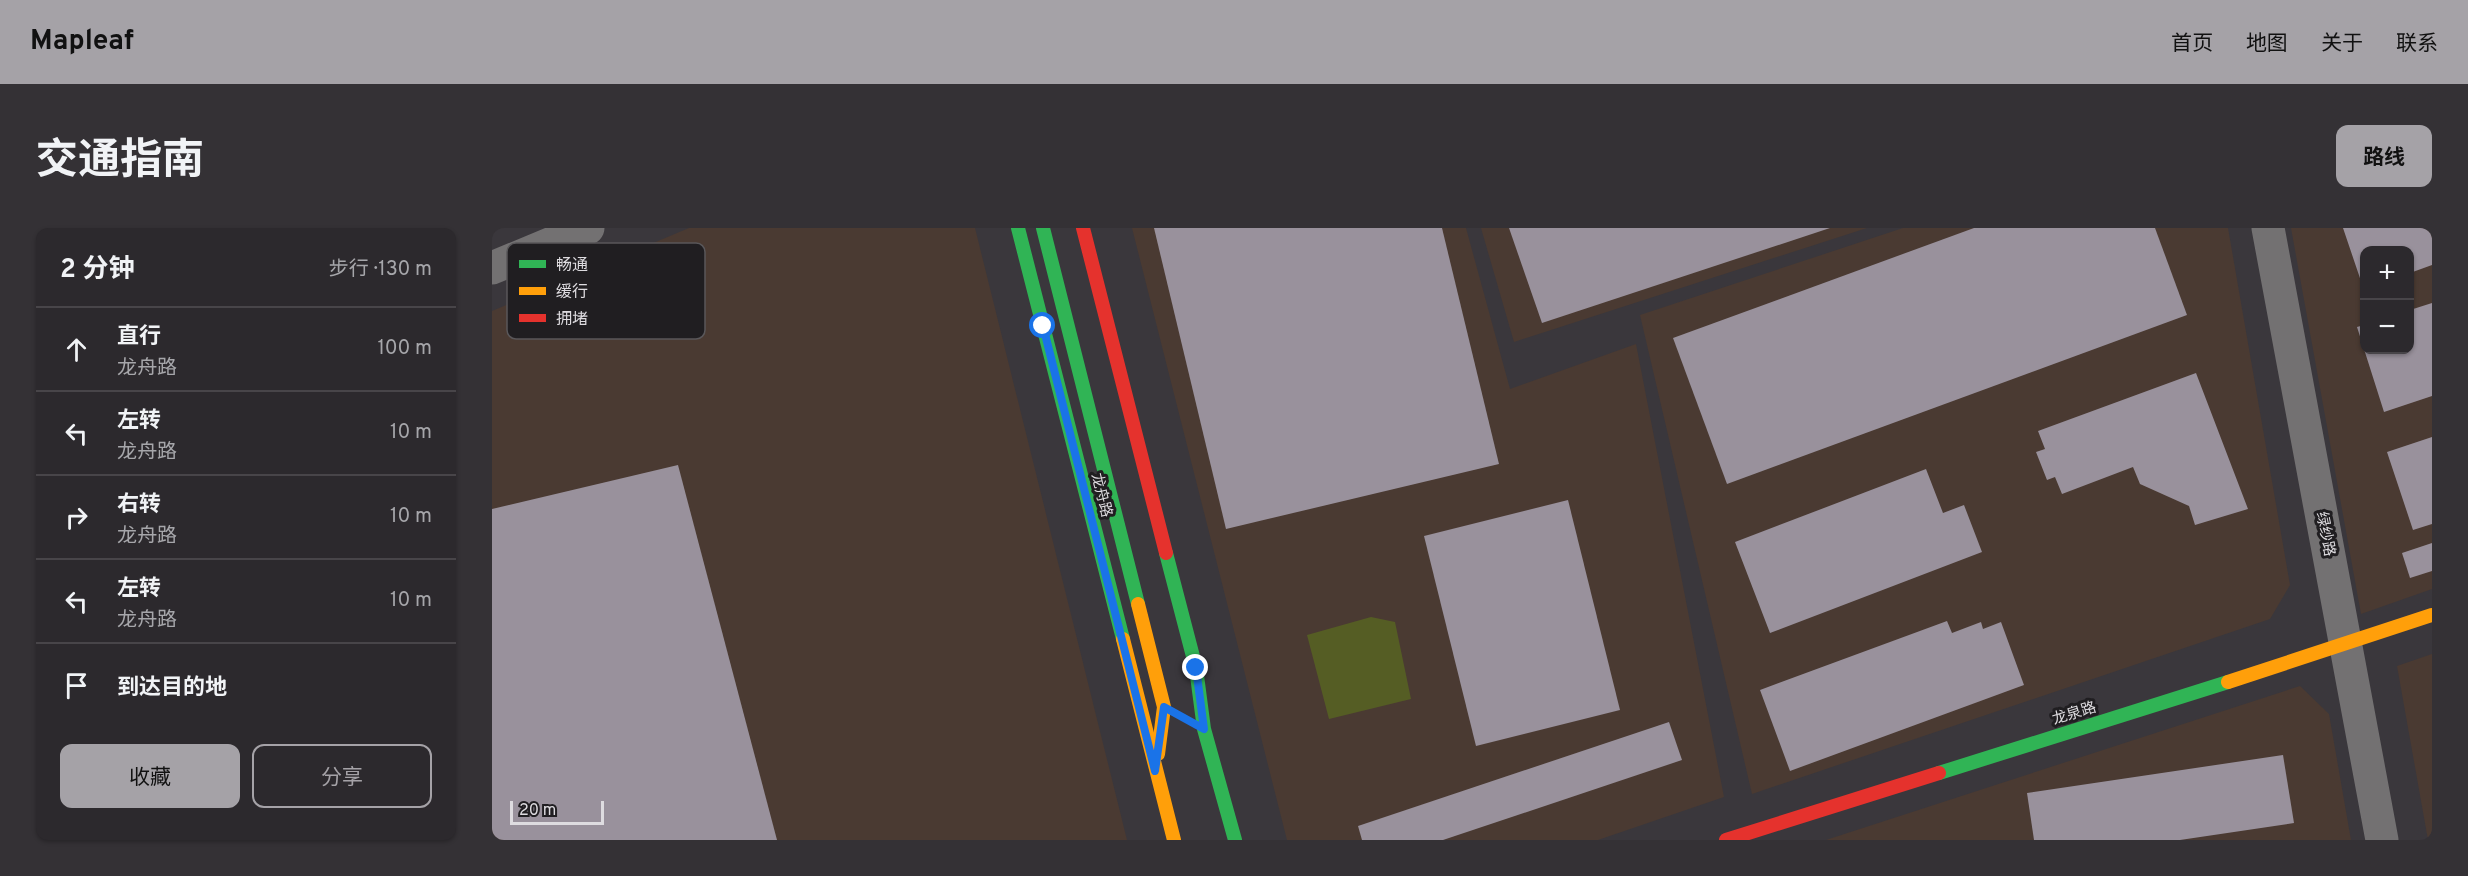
<!DOCTYPE html>
<html lang="zh">
<meta charset="utf-8">
<style>
:root{--surface:#2c292d;--page:#343135;--text:#f1f3f6;--muted:#a6a6aa;--line:#484549;--accent:#a5a2a7}
body{margin:0;font-family:Overpass,"Noto Sans SC",sans-serif;background:var(--page);color:var(--text)}
.controls{position:absolute;right:18px;top:18px;display:grid;overflow:hidden;border-radius:12px;box-shadow:0 2px 4px #0004}
.controls button{width:54px;height:54px;display:grid;place-items:center;padding:0;border:0;border-bottom:2px solid var(--line);background:var(--surface);color:var(--text);font:30px sans-serif}
.scale{position:absolute;left:18px;bottom:15px;width:94px;box-sizing:border-box;padding-left:6px;border:3px solid #dedce0;border-top:0;font-size:16px;line-height:21px;white-space:nowrap;color:#dedce0;-webkit-text-stroke:4px #201e21;paint-order:stroke}
.stop{position:absolute;width:18px;height:18px;margin:-14px;border:4px solid #1a73e8;border-radius:50%;background:#fff}
.stop.end{background:#1a73e8;border-color:#fff;box-shadow:0 2px 6px #0008}
.list{margin:0;padding:0;list-style:none}
h2{display:flex;justify-content:space-between;align-items:center;height:78px;margin:0;padding:0 24px;font-size:26px}
h2 small{font-size:20px;font-weight:400;color:var(--muted)}
.list li{display:grid;grid-template-columns:39px 1fr auto;gap:18px;align-items:center;box-sizing:border-box;height:84px;padding:0 24px;border-top:2px solid var(--line)}
.list b{display:block;font-size:22px;white-space:nowrap}
.list p{margin:0;font-size:20px;white-space:nowrap;color:var(--muted)}
.list em{font-size:20px;font-style:normal;color:var(--muted)}
.actions{display:flex;gap:12px;padding:18px 24px}
.actions a{flex:1;padding:14px 0;border:2px solid var(--accent);border-radius:12px;text-align:center;font-size:21px;color:var(--accent)}
.actions .main{background:var(--accent);color:#111}
.icon{flex:none;width:33px;height:33px;fill:none;stroke:currentColor;stroke-width:2;stroke-linecap:round;stroke-linejoin:round}
.map{position:relative;flex:none;width:1940px;height:612px;overflow:hidden;border-radius:12px}
header{display:flex;align-items:center;gap:36px;box-sizing:border-box;height:84px;padding:0 30px;background:var(--accent);color:#111}
header strong{font-size:28px}
nav{display:flex;gap:33px;margin-inline-start:auto;font-size:21px}
.intro{display:flex;align-items:center;justify-content:space-between;box-sizing:border-box;height:144px;padding:0 36px}
h1{margin:0;font-size:42px}
.button{padding:15px 27px;border-radius:12px;background:var(--accent);color:#111;font-size:21px;font-weight:700}
main{display:flex;gap:36px;padding:0 36px}
aside{flex:1;background:var(--surface);border-radius:12px;box-shadow:0 2px 4px #0004}
.map>svg:first-child{display:block}
</style>
<header>
<strong>Mapleaf</strong>
<nav><a>首页</a><a>地图</a><a>关于</a><a>联系</a></nav>
</header>
<div class="intro"><h1>交通指南</h1><a class="button">路线</a></div>
<main>
<aside>
<h2>2 分钟<small>步行 · 130 m</small></h2>
<ul class="list">
<li><svg class="icon" aria-label="ahead" viewBox="0 0 24 24"><path d="M12 20V5M6 11l6-6 6 6"/></svg><div><b>直行</b><p>龙舟路</p></div><em>100 m</em></li>
<li><svg class="icon" aria-label="left" viewBox="0 0 24 24"><path d="M17 20v-9H6M10 6l-5 5 5 5"/></svg><div><b>左转</b><p>龙舟路</p></div><em>10 m</em></li>
<li><svg class="icon" aria-label="right" viewBox="0 0 24 24"><path d="M7 20v-9h11M14 6l5 5-5 5"/></svg><div><b>右转</b><p>龙舟路</p></div><em>10 m</em></li>
<li><svg class="icon" aria-label="left" viewBox="0 0 24 24"><path d="M17 20v-9H6M10 6l-5 5 5 5"/></svg><div><b>左转</b><p>龙舟路</p></div><em>10 m</em></li>
<li><svg class="icon" aria-label="arrive" viewBox="0 0 24 24"><path d="M6 21V4h12l-3 4 3 4H6"/></svg><div><b>到达目的地</b></div></li>
</ul>
<div class="actions"><a class="main">收藏</a><a>分享</a></div>
</aside>
<div class="map">
<svg width="1940" height="612" viewBox="0 0 1940 612">
<rect width="100%" height="100%" fill="#3a373c"/>
<g fill="#4a3a32" fill-rule="evenodd">
<polygon points="197,0 483,0 635,612 0,612 0,83"/>
<polygon points="640,0 974,0 1018,161 1144,116 1232,569 1106,612 795,612"/>
<polygon points="989,0 1375,0 1022,114"/>
<polygon points="1411,0 1736,0 1798,357 1778,391 1260,566 1148,87"/>
<path d="M1799,0H1940V361L1869,386ZM1872,22H1918V122H1872Z"/>
<polygon points="1940,426 1940,612 1936,612 1905,438"/>
<polygon points="1808,458 1837,486 1859,612 1334,612"/>
</g>
<polygon fill="#555d24" points="879,389 903,394 919,471 837,491 815,407"/>
<g fill="#99919c">
<polygon points="662,0 950,0 1007,236 734,301"/>
<polygon points="1017,0 1338,0 1050,95"/>
<polygon points="1482,0 1663,0 1695,87 1235,256 1181,110"/>
<polygon points="1851,0 1940,0 1940,37 1918,45 1918,22 1872,22 1872,62"/>
<polygon points="1940,75 1940,168 1892,184 1865,99 1872,97 1872,122 1918,122 1918,82"/>
<polygon points="1704,145 1756,281 1703,297 1697,278 1648,256 1641,239 1570,266 1563,249 1555,252 1544,224 1553,221 1546,203"/>
<polygon points="1940,209 1940,296 1921,302 1895,224"/>
<polygon points="186,237 285,612 0,612 0,281"/>
<polygon points="1434,241 1451,285 1472,277 1490,324 1278,405 1243,314"/>
<polygon points="1076,272 1128,482 984,518 932,308"/>
<polygon points="1940,315 1940,343 1918,350 1910,325"/>
<polygon points="1455,393 1460,405 1489,394 1491,401 1509,394 1532,457 1298,543 1268,462"/>
<polygon points="1177,494 1190,532 951,612 870,612 866,598"/>
<polygon points="1791,527 1802,595 1688,612 1542,612 1535,565"/>
</g>
<g fill="none" stroke-linecap="round" stroke-linejoin="round">
<g stroke="#737172" stroke-width="33">
<polyline points="1776,0 1890,612"/>
<polyline points="0,40 96,0"/>
</g>
<g stroke="#30b455" stroke-width="14">
<polyline points="526,0 631,411"/>
<polyline points="551,0 646,376"/>
<polyline points="674,325 704,440 712,501 743,612"/>
<polyline points="1447,545 1736,454"/>
</g>
<g stroke="#ff9f0a" stroke-width="14">
<polyline points="646,376 672,479 666,526"/>
<polyline points="631,411 682,612"/>
<polyline points="1736,454 1940,387"/>
</g>
<g stroke="#e5322d" stroke-width="14">
<polyline points="591,0 674,325"/>
<polyline points="1234,612 1447,545"/>
</g>
</g>
<g fill="none" stroke-linecap="round" stroke-linejoin="round">
<polyline stroke="#1a73e8" stroke-width="8" points="551,98 663,543 672,479 712,501 704,440"/>
</g>
<g text-anchor="middle" stroke-width="6" stroke-linejoin="round" paint-order="stroke">
<g font-size="15" fill="#dedce0" stroke="#201e21">
<text transform="translate(610 267) rotate(76)" y="5">龙舟路</text>
<text transform="translate(1834 306) rotate(79)" y="5">绿纱路</text>
<text transform="translate(1582 485) rotate(-17)" y="5">龙泉路</text>
</g>
</g>
<rect x="15" y="15" width="198" height="96" rx="9" fill="#201e21" stroke="#59575a" stroke-width="1.5"/>
<rect x="27" y="32" width="27" height="8" fill="#30b455"/>
<rect x="27" y="59" width="27" height="8" fill="#ff9f0a"/>
<rect x="27" y="86" width="27" height="8" fill="#e5322d"/>
<g font-size="16" fill="#dedce0">
<text x="64" y="42">畅通</text>
<text x="64" y="69">缓行</text>
<text x="64" y="96">拥堵</text>
</g>
</svg>
<div class="controls">
<button>+</button>
<button>−</button>
</div>
<div class="scale">20 m</div>
<div class="stop" style="left:551px;top:98px"></div>
<div class="stop end" style="left:704px;top:440px"></div>
</div>
</main>
